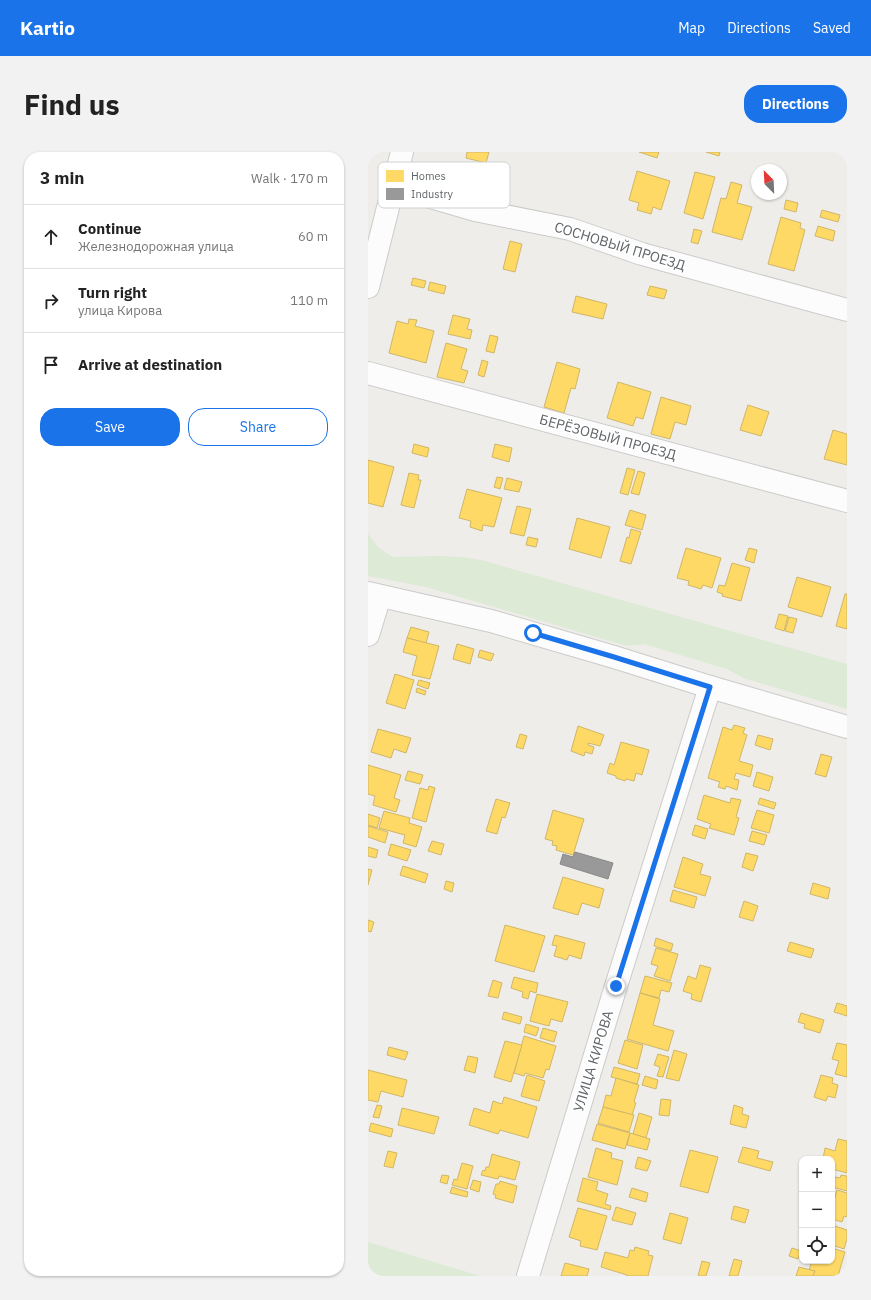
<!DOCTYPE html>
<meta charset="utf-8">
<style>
:root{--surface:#fff;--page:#f2f2f2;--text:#222;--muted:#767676;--line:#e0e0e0;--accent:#1a73e8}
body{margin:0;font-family:"IBM Plex Sans",sans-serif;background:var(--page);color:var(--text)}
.controls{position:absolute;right:12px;bottom:12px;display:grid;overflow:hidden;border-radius:8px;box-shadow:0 1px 3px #0004}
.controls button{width:36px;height:36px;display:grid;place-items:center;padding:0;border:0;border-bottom:1px solid var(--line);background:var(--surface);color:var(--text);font:20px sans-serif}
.compass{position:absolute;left:383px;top:12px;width:36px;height:36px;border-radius:50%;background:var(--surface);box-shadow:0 1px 3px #0004;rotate:336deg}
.stop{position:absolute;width:12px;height:12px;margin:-9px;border:3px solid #1a73e8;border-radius:50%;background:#fff}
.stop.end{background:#1a73e8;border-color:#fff;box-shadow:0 1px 4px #0008}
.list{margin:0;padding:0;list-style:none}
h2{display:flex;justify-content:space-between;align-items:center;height:52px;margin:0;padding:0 16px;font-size:17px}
h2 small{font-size:13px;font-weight:400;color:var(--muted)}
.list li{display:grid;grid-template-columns:26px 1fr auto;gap:12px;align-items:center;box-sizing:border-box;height:64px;padding:0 16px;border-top:1px solid var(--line)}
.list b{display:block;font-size:15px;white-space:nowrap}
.list p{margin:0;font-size:13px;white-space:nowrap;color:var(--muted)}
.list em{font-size:13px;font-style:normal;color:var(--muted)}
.actions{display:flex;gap:8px;padding:12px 16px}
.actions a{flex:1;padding:9px 0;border:1px solid var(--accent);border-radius:16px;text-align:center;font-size:14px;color:var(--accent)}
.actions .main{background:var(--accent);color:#fff}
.icon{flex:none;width:22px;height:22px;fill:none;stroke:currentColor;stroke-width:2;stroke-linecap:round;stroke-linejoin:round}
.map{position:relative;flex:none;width:479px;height:1124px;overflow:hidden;border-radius:16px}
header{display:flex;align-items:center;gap:24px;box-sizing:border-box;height:56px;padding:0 20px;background:var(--accent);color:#fff}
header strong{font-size:19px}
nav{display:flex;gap:22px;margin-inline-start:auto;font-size:14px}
.intro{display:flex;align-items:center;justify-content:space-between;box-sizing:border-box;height:96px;padding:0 24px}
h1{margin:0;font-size:28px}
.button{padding:10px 18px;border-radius:16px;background:var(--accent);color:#fff;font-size:14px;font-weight:700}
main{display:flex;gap:24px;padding:0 24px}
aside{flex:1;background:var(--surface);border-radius:16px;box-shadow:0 1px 3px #0004}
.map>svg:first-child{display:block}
</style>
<header>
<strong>Kartio</strong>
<nav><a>Map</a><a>Directions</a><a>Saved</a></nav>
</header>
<div class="intro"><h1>Find us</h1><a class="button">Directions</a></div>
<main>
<aside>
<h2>3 min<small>Walk · 170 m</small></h2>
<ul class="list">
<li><svg class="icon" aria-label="ahead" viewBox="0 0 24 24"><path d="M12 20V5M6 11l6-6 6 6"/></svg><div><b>Continue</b><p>Железнодорожная улица</p></div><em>60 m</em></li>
<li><svg class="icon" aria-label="right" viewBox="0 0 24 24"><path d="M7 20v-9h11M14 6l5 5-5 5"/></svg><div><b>Turn right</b><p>улица Кирова</p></div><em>110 m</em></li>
<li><svg class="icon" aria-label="arrive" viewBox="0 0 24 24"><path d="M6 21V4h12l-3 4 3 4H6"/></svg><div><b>Arrive at destination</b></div></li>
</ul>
<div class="actions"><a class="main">Save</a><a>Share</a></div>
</aside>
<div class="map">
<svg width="479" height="1124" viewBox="0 0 479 1124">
<rect width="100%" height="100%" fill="#efedea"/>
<g fill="#dcead6">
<polygon points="0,382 11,396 25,405 71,404 94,405 113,408 479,512 479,557 375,526 359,517 276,492 259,494 58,435 0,424"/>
<polygon points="0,1090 112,1124 0,1124"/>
</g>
<g fill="#ffd966" stroke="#cfb667">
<polygon points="99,0 121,0 118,11 98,6"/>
<polygon points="271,0 291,0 289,6"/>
<polygon points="338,0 352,0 351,4"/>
<polygon points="269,19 302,29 293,58 285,55 283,62 269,58 271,51 261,48"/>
<polygon points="327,20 347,25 335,67 316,61"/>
<polygon points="363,30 374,33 369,51 384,55 374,88 344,80 353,46 358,47"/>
<polygon points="418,48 430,51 428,60 416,57"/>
<polygon points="454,58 472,63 470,70 452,65"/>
<polygon points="413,65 433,71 432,76 437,78 426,119 400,112"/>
<polygon points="450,74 467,79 465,89 447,84"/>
<polygon points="326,77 334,79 330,92 323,90"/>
<polygon points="142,89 154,92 147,120 135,117"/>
<polygon points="45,126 58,129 56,136 43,133"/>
<polygon points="62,130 78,134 76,142 60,138"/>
<polygon points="282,134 299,138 296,147 279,143"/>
<polygon points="208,144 239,152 235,167 204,160"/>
<polygon points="85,163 102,167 99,177 104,178 102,187 80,182"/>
<polygon points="41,167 49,168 47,174 66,179 58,211 21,201 29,169 40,172"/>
<polygon points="122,183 130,185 126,201 118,199"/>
<polygon points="78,191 99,197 93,217 100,219 96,231 69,225"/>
<polygon points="114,208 120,210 116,225 110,223"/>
<polygon points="189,210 212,217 207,237 203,236 196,261 176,255"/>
<polygon points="250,230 283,240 275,267 268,265 265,274 239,266"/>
<polygon points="293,245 323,254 318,273 307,270 302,287 283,282"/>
<polygon points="380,253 401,260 393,284 372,278"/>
<polygon points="465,278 479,282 479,313 456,307"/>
<polygon points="46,292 61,296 59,305 44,301"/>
<polygon points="127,292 144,296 141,310 124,305"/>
<polygon points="0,308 26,315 15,355 0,351"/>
<polygon points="259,316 267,318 260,343 252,341"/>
<polygon points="270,319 277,321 271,343 263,341"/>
<polygon points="41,321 51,323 50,328 53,328 46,356 33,353"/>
<polygon points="129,325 135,326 132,337 126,335"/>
<polygon points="139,326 154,330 151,340 136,337"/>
<polygon points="99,337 134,346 126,375 115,373 114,379 102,375 103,369 91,366"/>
<polygon points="149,354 163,357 156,384 142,381"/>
<polygon points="262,358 278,363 274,378 257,373"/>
<polygon points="209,366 242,375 233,406 201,397"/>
<polygon points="263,377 273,380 263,412 252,409 259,385 261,386"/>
<polygon points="160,385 170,387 168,395 158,393"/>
<polygon points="318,396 353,406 344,436 335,433 333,437 320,433 321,429 309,426"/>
<polygon points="381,396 389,398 386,411 377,408"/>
<polygon points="364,411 382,416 373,449 354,444 355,442 349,440 351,433 357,434"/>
<polygon points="429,425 463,435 454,465 420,455"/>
<polygon points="477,442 479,442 479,477 468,474"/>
<polygon points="411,462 420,464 416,479 407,476"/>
<polygon points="421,465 429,467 425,481 417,479"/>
<polygon points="43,475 61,480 58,491 39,486"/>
<polygon points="39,486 71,494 62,527 44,523 49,504 35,500"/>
<polygon points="89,492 106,497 102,512 85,507"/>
<polygon points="112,498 126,502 123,509 110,505"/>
<polygon points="27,522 46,528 37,557 18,551"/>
<polygon points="51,528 62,531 60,537 49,533"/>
<polygon points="49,536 58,539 57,543 48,540"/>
<polygon points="366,573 377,576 375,581 379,583 371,609 385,613 382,625 368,621 366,627 371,628 369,638 358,634 357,637 350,635 352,630 340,626 355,575 364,578"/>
<polygon points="210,574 236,583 232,594 220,591 220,593 226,595 224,602 217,600 216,604 203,599"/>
<polygon points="10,577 43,586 38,601 26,597 23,606 3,600"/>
<polygon points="152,582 159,584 155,597 148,595"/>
<polygon points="390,583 405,587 402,598 387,593"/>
<polygon points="253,590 281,598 274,623 268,621 266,629 258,627 257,629 248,626 248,624 239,621 242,611 246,613"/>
<polygon points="453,602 464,605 458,625 447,622"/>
<polygon points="0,613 33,623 26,646 32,648 28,660 5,653 7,644 0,642"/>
<polygon points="40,619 55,623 52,632 37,628"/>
<polygon points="389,620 405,625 401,639 385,634"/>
<polygon points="61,634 67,636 58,670 44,666 52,636 60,638"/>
<polygon points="336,643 362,651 363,646 373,648 368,665 371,666 366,683 341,676 343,672 329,667"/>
<polygon points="392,646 408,651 406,657 390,652"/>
<polygon points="128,647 142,651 137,666 134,665 129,682 118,679"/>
<polygon points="185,658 216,667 205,703 188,698 189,694 184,693 185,689 177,687"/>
<polygon points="389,658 406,663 401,681 383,676"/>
<polygon points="16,659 42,666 41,671 54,675 48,695 35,691 37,683 11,676"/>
<polygon points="0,662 12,666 9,676 0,673"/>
<polygon points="327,673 340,677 337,687 324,683"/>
<polygon points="0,674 20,680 17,691 0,685"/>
<polygon points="384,679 399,683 396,693 381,689"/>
<polygon points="64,689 76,692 73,703 60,699"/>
<polygon points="23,692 43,698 39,709 20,703"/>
<polygon points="0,695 10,698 8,706 0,704"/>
<polygon points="378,701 390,704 385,719 374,715"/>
<polygon points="315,705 335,712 332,722 343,725 337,744 306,735"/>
<polygon points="35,714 60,722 57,731 32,723"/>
<polygon points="0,717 4,718 0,733"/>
<polygon points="195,725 236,737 231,756 214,751 210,763 185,756"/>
<polygon points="78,729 86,731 84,740 76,737"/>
<polygon points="445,731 462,736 460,747 442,742"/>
<polygon points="305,738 329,745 326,756 302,749"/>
<polygon points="376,749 390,754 385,769 371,765"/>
<polygon points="0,768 6,770 3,780 0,779"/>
<polygon points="137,773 177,784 166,820 127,809"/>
<polygon points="187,783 217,791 213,807 201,803 199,808 186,804 189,794 184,793"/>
<polygon points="288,786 305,792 303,799 286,794"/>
<polygon points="422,790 446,797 443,806 419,799"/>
<polygon points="288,796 310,802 302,829 286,824 290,814 283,812"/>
<polygon points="332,813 343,816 333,850 323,847 324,842 315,839 320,824 328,827"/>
<polygon points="277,824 304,831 301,840 293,838 291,846 272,841"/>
<polygon points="146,825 170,831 168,841 162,839 160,847 154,845 155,840 143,836"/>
<polygon points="125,828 134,831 130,846 120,844"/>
<polygon points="272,841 292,847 285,873 306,879 300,899 259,887"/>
<polygon points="169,842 200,850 194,870 183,867 181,874 162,869"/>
<polygon points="469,851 479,854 479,864 466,860"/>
<polygon points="136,860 154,865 152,872 134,867"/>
<polygon points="433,861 456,868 452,881 436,876 437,872 430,870"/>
<polygon points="158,872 171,876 168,884 156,880"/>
<polygon points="175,876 189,880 186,890 172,886"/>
<polygon points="156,884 188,894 181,918 178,917 175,926 157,921 156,924 146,921"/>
<polygon points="257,888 275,893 269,917 250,911"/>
<polygon points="137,889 154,893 143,930 126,925"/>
<polygon points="469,891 479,893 479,925 467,922 471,909 464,907"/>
<polygon points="21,895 40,900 37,908 19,903"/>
<polygon points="306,898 319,902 311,929 298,926"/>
<polygon points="290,902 301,905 295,925 289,924 292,915 286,913"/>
<polygon points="100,904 110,906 107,921 96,918"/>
<polygon points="246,915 272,922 269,932 243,925"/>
<polygon points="0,918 39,928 35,945 13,939 10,950 0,948"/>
<polygon points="159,923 177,929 171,949 153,944"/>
<polygon points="453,923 465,926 464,931 470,933 467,946 460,944 458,949 446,945"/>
<polygon points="277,924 290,928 288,937 274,933"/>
<polygon points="248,926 271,933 266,950 268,951 264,963 235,955 238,943 243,944"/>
<polygon points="136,945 169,955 160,986 132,978 130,982 101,973 106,956 122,961 125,949 134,952"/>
<polygon points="293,947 303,948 301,964 291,963"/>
<polygon points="9,953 14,954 11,966 5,965"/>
<polygon points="366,953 375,956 374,962 381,964 378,976 362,972"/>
<polygon points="235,955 266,963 261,980 230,971"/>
<polygon points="34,956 71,965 66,982 30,973"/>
<polygon points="271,961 284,965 278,986 265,982"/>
<polygon points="3,971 25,977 23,985 1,979"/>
<polygon points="229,972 262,981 257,997 224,988"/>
<polygon points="262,981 282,987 279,998 259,993"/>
<polygon points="470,987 479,989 479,1021 464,1017 464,1007 455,1007 457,996 467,999"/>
<polygon points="375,995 391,999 389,1006 405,1010 402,1019 370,1010"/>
<polygon points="228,996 244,1001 243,1006 255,1009 249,1033 220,1025"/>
<polygon points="322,998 350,1005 340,1041 312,1034"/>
<polygon points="20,999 29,1001 25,1016 16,1014"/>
<polygon points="124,1002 152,1010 147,1028 131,1024 130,1027 113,1023 115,1018 117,1019 118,1015 121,1015"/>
<polygon points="270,1005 283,1009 279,1019 267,1016"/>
<polygon points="94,1011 105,1014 99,1037 84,1033 86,1027 89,1028"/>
<polygon points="74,1023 81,1024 79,1032 72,1030"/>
<polygon points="473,1023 479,1024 479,1039 464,1035 467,1025 472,1026"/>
<polygon points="215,1026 230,1030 228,1038 240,1042 237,1052 243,1054 242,1058 209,1049"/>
<polygon points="105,1028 113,1030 111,1040 102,1037"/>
<polygon points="132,1029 149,1034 145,1051 127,1046 128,1043 125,1042 128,1032 131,1032"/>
<polygon points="84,1035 100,1040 99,1045 82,1041"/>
<polygon points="264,1036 280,1041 278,1050 261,1045"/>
<polygon points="469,1038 479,1041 479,1065 476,1064 474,1070 464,1067 464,1052 465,1052"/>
<polygon points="366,1054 381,1058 377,1071 363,1067"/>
<polygon points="248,1055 268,1061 264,1073 244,1068"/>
<polygon points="210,1056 239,1064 229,1098 212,1094 213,1089 201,1085"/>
<polygon points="302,1061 320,1066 313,1092 295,1087"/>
<polygon points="464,1073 479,1078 479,1087 476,1097 464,1093"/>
<polygon points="267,1095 281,1099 280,1103 285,1104 280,1124 259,1124 259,1123 233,1115 237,1100 260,1106 262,1098 266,1099"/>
<polygon points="424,1096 433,1099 430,1107 421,1104"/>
<polygon points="464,1096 477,1100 470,1124 445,1124 447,1119 441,1118 444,1109 464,1109"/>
<polygon points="366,1107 374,1109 370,1124 361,1124"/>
<polygon points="334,1109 342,1111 338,1124 330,1124"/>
<polygon points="197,1111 221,1117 219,1124 193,1124"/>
<polygon points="431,1115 447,1119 445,1124 428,1124"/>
</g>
<polygon fill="#999" stroke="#88898a" points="207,700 245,711 240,727 192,712 195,702 205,705"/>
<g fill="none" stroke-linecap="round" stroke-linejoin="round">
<defs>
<g id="minor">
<polyline points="25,34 107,58 202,77 274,102 479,158"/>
<polyline points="0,135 34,0"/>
<polyline points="0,221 479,349"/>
<polyline points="0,441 123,469 246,505 342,535 479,575"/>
<polyline points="0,483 12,444"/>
<polyline points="160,1124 248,834 342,535"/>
</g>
</defs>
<use href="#minor" stroke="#cbcbca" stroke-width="24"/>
<use href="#minor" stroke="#fdfcfc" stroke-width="22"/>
</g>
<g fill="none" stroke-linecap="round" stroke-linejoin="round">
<polyline stroke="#1a73e8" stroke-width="5" points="165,481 246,505 342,535 248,834"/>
</g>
<g text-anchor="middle" stroke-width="4" stroke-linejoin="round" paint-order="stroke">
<g font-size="14" fill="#5f6568" stroke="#fff">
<text transform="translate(252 94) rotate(17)" y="5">СОСНОВЫЙ ПРОЕЗД</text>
<text transform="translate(240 285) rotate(15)" y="5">БЕРЁЗОВЫЙ ПРОЕЗД</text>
<text transform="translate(225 909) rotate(-73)" y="5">УЛИЦА КИРОВА</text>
</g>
</g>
<rect x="10" y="10" width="132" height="46" rx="6" fill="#fff" stroke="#cfd1d2" stroke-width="1"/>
<rect x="18" y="18" width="18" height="12" fill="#ffd966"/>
<rect x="18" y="36" width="18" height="12" fill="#999"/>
<g font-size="11" fill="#5f6568">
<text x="43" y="28">Homes</text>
<text x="43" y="46">Industry</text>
</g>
</svg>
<div class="controls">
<button>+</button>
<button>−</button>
<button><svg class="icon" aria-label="locate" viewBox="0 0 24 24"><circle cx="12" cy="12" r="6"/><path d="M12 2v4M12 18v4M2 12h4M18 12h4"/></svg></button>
</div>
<svg class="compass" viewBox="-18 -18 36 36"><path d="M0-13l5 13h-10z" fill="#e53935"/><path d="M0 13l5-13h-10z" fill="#767676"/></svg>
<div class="stop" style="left:165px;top:481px"></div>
<div class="stop end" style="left:248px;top:834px"></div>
</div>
</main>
